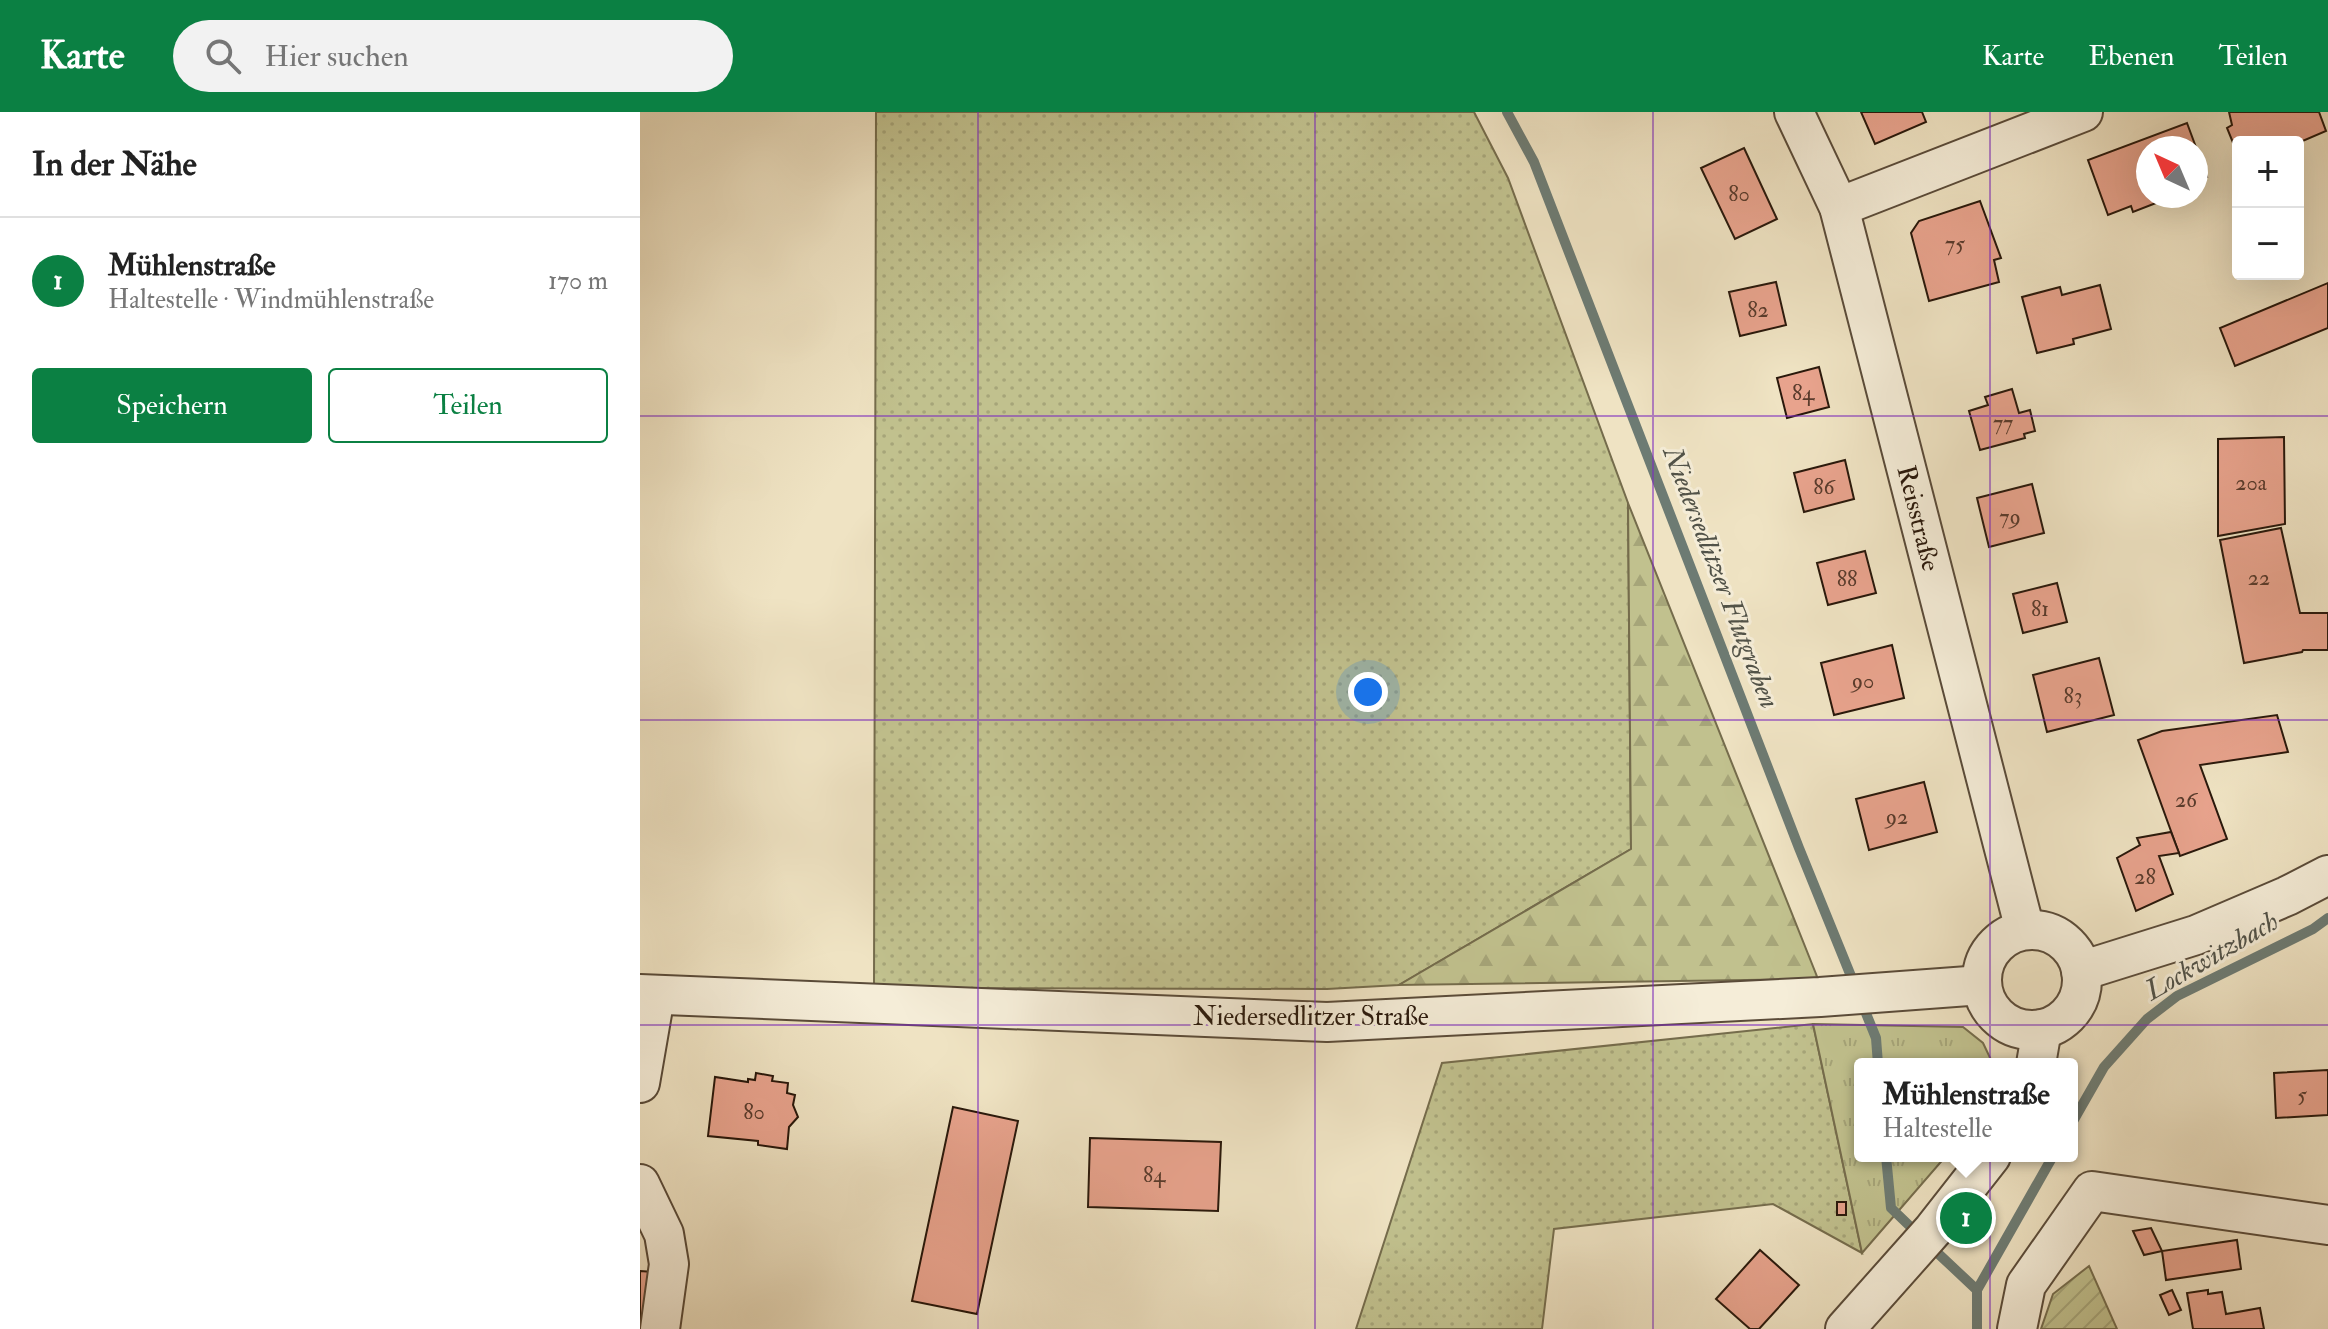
<!DOCTYPE html>
<html lang="de">
<meta charset="utf-8">
<style>
:root{--surface:#fff;--page:#f2f2f2;--text:#222;--muted:#767676;--line:#e0e0e0;--accent:#0b8043}
body{margin:0;font-family:"IM FELL Double Pica",serif;background:var(--page);color:var(--text)}
.controls{position:absolute;right:24px;top:24px;display:grid;overflow:hidden;border-radius:8px;box-shadow:0 8px 32px #0002}
.controls button{width:72px;height:72px;display:grid;place-items:center;padding:0;border:0;border-bottom:2px solid var(--line);background:var(--surface);color:var(--text);font:40px sans-serif}
.compass{position:absolute;left:1496px;top:24px;width:72px;height:72px;border-radius:50%;background:var(--surface);box-shadow:0 8px 32px #0002;rotate:316deg}
.you{position:absolute;left:728px;top:580px;width:28px;height:28px;margin:-20px;border:6px solid #fff;border-radius:50%;background:#1a73e8;box-shadow:0 0 0 12px #1a73e833}
.badge{display:grid;place-items:center;width:52px;height:52px;border-radius:50%;background:var(--accent);color:#fff;font-size:26px;font-weight:700}
.pin{position:absolute;translate:-50% -50%;border:4px solid #fff;box-shadow:0 2px 8px #0006}
.popup{position:absolute;left:1214px;top:946px;width:224px;height:104px;box-sizing:border-box;display:grid;place-content:center;border-radius:8px;background:var(--surface);filter:drop-shadow(0 2px 6px #0005);font-size:26px;white-space:nowrap;color:var(--muted)}
.popup b{font-size:30px;color:var(--text)}
.popup::after{content:'';position:absolute;left:50%;top:100%;margin-left:-16px;border:16px solid transparent;border-top-color:var(--surface)}
.list{margin:0;padding:0;list-style:none}
h2{display:flex;justify-content:space-between;align-items:center;height:104px;margin:0;padding:0 32px;font-size:34px}
h2 small{font-size:26px;font-weight:400;color:var(--muted)}
.list li{display:grid;grid-template-columns:52px 1fr auto;gap:24px;align-items:center;box-sizing:border-box;height:128px;padding:0 32px;border-top:2px solid var(--line)}
.list b{display:block;font-size:30px;white-space:nowrap}
.list p{margin:0;font-size:26px;white-space:nowrap;color:var(--muted)}
.list em{font-size:26px;font-style:normal;color:var(--muted)}
.actions{display:flex;gap:16px;padding:24px 32px}
.actions a{flex:1;padding:18px 0;border:2px solid var(--accent);border-radius:8px;text-align:center;font-size:28px;color:var(--accent)}
.actions .main{background:var(--accent);color:#fff}
.icon{flex:none;width:44px;height:44px;fill:none;stroke:currentColor;stroke-width:2;stroke-linecap:round;stroke-linejoin:round}
.map{position:relative;flex:none;width:1688px;height:1217px;overflow:hidden}
header{display:flex;align-items:center;gap:48px;box-sizing:border-box;height:112px;padding:0 40px;background:var(--accent);color:#fff}
header strong{font-size:38px}
nav{display:flex;gap:44px;margin-inline-start:auto;font-size:28px}
.search{width:560px;height:72px;background:var(--page);display:flex;align-items:center;gap:20px;box-sizing:border-box;padding:0 28px;border-radius:44px;color:var(--muted);font-size:30px}
main{display:flex}
aside{flex:1;background:var(--surface)}
.map>svg:first-child{display:block}
</style>
<header>
<strong>Karte</strong>
<div class="search"><svg class="icon" aria-label="search" viewBox="0 0 24 24"><circle cx="10" cy="10" r="6"/><path d="M15 15l6 6"/></svg>Hier suchen</div>
<nav><a>Karte</a><a>Ebenen</a><a>Teilen</a></nav>
</header>
<main>
<aside>
<h2>In der Nähe<small></small></h2>
<ul class="list">
<li><span class="badge">1</span><div><b>Mühlenstraße</b><p>Haltestelle · Windmühlenstraße</p></div><em>170 m</em></li>
</ul>
<div class="actions"><a class="main">Speichern</a><a>Teilen</a></div>
</aside>
<div class="map">
<svg width="1688" height="1217" viewBox="0 0 1688 1217">
<defs>
<pattern id="grass-dots" width="8" height="8" patternUnits="userSpaceOnUse" patternTransform="scale(2)"><rect width="8" height="8" fill="#c1c18e"/><path d="M2 2h.1M6 6h.1" fill="none" stroke="#a6a579" stroke-width="1.8" stroke-linecap="round"/></pattern>
<pattern id="forest-firs" width="22" height="20" patternUnits="userSpaceOnUse" patternTransform="scale(2)"><rect width="22" height="20" fill="#c1c18e"/><path d="M5 1l3.5 6h-7zM16 11l3.5 6h-7z" fill="#a6a579"/></pattern>
<pattern id="park-tufts" width="24" height="20" patternUnits="userSpaceOnUse" patternTransform="scale(2)"><rect width="24" height="20" fill="#c1c18e"/><path d="M3 7l-1-3M5 7V3M7 7l1-3M15 17l-1-3M17 17v-4M19 17l1-3" fill="none" stroke="#a6a579"/></pattern>
<pattern id="garden-furrows" width="10" height="10" patternUnits="userSpaceOnUse" patternTransform="scale(2)"><rect width="10" height="10" fill="#c1c18e"/><path d="M-1 1l2-2M0 10L10 0M9 11l2-2" fill="none" stroke="#a6a579"/></pattern>
</defs>
<rect width="100%" height="100%" fill="#efe3c3"/>
<filter id="stains"><feTurbulence type="fractalNoise" baseFrequency=".0025" numOctaves="4"/><feColorMatrix values="0 0 0 0 .2 0 0 0 0 .09 0 0 0 0 .02 0 0 0 .5 -.17"/></filter>
<radialGradient id="worn" r=".72"><stop offset=".6" stop-color="#630" stop-opacity="0"/><stop offset="1" stop-color="#630" stop-opacity=".3"/></radialGradient>
<g fill="url(#grass-dots)" stroke="#756c4c" stroke-width="2">
<polygon points="236,0 834,0 868,66 988,391 991,737 759,873 687,877 234,876"/>
<polygon points="1173,912 1222,1141 1133,1092 914,1117 902,1217 716,1217 802,951"/>
</g>
<polygon fill="url(#forest-firs)" stroke="#756c4c" stroke-width="2" points="988,391 1178,867 759,873 991,737"/>
<polygon fill="url(#park-tufts)" stroke="#756c4c" stroke-width="2" points="1173,912 1323,915 1343,931 1353,952 1220,952 1220,1044 1306,1044 1222,1141"/>
<polygon fill="url(#garden-furrows)" stroke="#756c4c" stroke-width="2" points="1449,1154 1477,1217 1401,1217 1413,1182"/>
<g fill="none" stroke-linecap="round" stroke-linejoin="round">
<g stroke="#6d7b73" stroke-width="10">
<polyline points="867,0 894,50 1159,736 1215,874"/>
<polyline points="1221,889 1236,926 1238,952"/>
<polyline points="1432,1011 1464,955 1507,907 1537,884 1673,817 1688,806"/>
<polyline points="1246,1044 1251,1096 1278,1122"/>
<polyline points="1289,1133 1337,1178"/>
<polyline points="1337,1217 1337,1178 1413,1044"/>
</g>
</g>
<g fill="#e8a38d" stroke="#29180b" stroke-width="2">
<polygon points="1221,0 1282,0 1286,10 1235,32"/>
<polygon points="1679,0 1686,19 1658,31 1598,30 1598,43 1587,16 1592,13 1589,0"/>
<polygon points="1547,11 1567,65 1556,69 1556,36 1508,36 1508,84 1534,84 1493,100 1491,94 1468,103 1448,48"/>
<polygon points="1104,36 1137,107 1095,127 1061,56"/>
<polygon points="1340,89 1361,146 1354,148 1359,170 1289,189 1271,121 1279,109"/>
<polygon points="1136,170 1146,213 1100,224 1089,180"/>
<polygon points="1688,171 1688,216 1595,254 1580,216"/>
<polygon points="1460,173 1471,217 1433,227 1434,232 1397,241 1382,185 1420,175 1422,183"/>
<polygon points="1179,255 1189,295 1147,306 1137,266"/>
<polygon points="1372,277 1379,301 1390,298 1395,319 1384,322 1385,326 1340,338 1329,299 1348,293 1345,285"/>
<polygon points="1644,325 1645,412 1578,424 1578,327"/>
<polygon points="1205,348 1214,387 1164,400 1154,361"/>
<polygon points="1392,372 1404,421 1349,435 1337,386"/>
<polygon points="1641,416 1660,501 1688,501 1688,538 1663,538 1662,540 1604,551 1580,428"/>
<polygon points="1225,439 1236,481 1188,493 1177,451"/>
<polygon points="1417,471 1427,510 1383,521 1373,482"/>
<polygon points="1252,533 1264,586 1194,603 1181,551"/>
<polygon points="1459,546 1474,603 1407,620 1393,563"/>
<polygon points="1637,603 1648,640 1560,653 1587,727 1540,744 1498,628 1522,619"/>
<polygon points="1284,670 1297,720 1229,738 1216,687"/>
<polygon points="1531,720 1539,741 1519,744 1533,782 1496,799 1477,746 1500,733 1497,726"/>
<polygon points="1688,958 1688,1003 1636,1006 1634,961"/>
<polygon points="116,961 133,964 132,969 148,971 147,981 155,983 153,993 158,1005 149,1015 147,1037 118,1033 118,1029 68,1024 75,965 108,970 108,967 115,968"/>
<polygon points="313,995 378,1009 337,1202 272,1189"/>
<polygon points="450,1026 581,1030 578,1099 448,1095"/>
<rect x="1197" y="1090" width="9" height="13"/>
<polygon points="1511,1116 1522,1139 1504,1143 1493,1119"/>
<polygon points="1597,1128 1601,1157 1526,1168 1522,1139"/>
<polygon points="1120,1138 1159,1173 1119,1217 1110,1217 1076,1187"/>
<polygon points="0,1159 13,1160 6,1217 0,1217"/>
<polygon points="1532,1178 1541,1198 1529,1203 1520,1183"/>
<polygon points="1568,1178 1568,1182 1582,1180 1586,1202 1620,1196 1624,1217 1553,1217 1547,1181"/>
</g>
<g fill="none" stroke-linecap="round" stroke-linejoin="round">
<defs>
<g id="minor">
<polyline points="1154,0 1199,95 1385,818"/>
<polyline points="1199,95 1443,0"/>
<circle cx="1392" cy="868" r="50"/>
<polyline points="1441,859 1556,823 1647,784 1688,763"/>
<polyline points="0,882 687,910 1180,885 1342,873"/>
<polyline points="1396,952 1402,917"/>
<polyline points="0,971 15,884"/>
<polyline points="0,1072 24,1122 29,1152 20,1217"/>
<polyline points="1205,1217 1293,1118 1351,1044"/>
<polyline points="1377,1217 1386,1173 1452,1079 1688,1113"/>
</g>
</defs>
<use href="#minor" stroke="#5a4b39" stroke-width="42"/>
<use href="#minor" stroke="#f5edd8" stroke-width="38"/>
</g>
<path fill="none" stroke="#7b2cbf" stroke-width="2" stroke-opacity="0.55" d="M338,0V1217M675,0V1217M1013,0V1217M1350,0V1217M0,304H1688M0,608H1688M0,913H1688"/>
<g text-anchor="middle" stroke-width="6" stroke-linejoin="round" paint-order="stroke">
<g font-size="22" fill="#593b2c">
<text x="1099" y="89">80</text>
<text x="1315" y="139">75</text>
<text x="1118" y="205">82</text>
<text x="1163" y="288">84</text>
<text x="1363" y="318">77</text>
<text x="1611" y="378">20a</text>
<text x="1184" y="382">86</text>
<text x="1370" y="412">79</text>
<text x="1619" y="473">22</text>
<text x="1207" y="474">88</text>
<text x="1400" y="504">81</text>
<text x="1223" y="576">90</text>
<text x="1433" y="591">83</text>
<text x="1546" y="695">26</text>
<text x="1257" y="712">92</text>
<text x="1505" y="772">28</text>
<text x="1662" y="990">5</text>
<text x="114" y="1007">80</text>
<text x="514" y="1070">84</text>
</g>
<g font-size="26" fill="#29180b" stroke="#f5edd8">
<text transform="translate(1279 406) rotate(76)" y="9">Reisstraße</text>
<text x="671" y="913">Niedersedlitzer Straße</text>
</g>
<g font-size="28" font-style="italic" fill="#515248" stroke="#f5edd8">
<text transform="translate(1082 465) rotate(69)" y="10">Niedersedlitzer Flutgraben</text>
<text transform="translate(1571 843) rotate(-30)" y="10">Lockwitzbach</text>
</g>
</g>
<rect width="100%" height="100%" filter="url(#stains)"/>
<rect width="100%" height="100%" fill="url(#worn)"/>
</svg>
<div class="controls">
<button>+</button>
<button>−</button>
</div>
<svg class="compass" viewBox="-18 -18 36 36"><path d="M0-13l5 13h-10z" fill="#e53935"/><path d="M0 13l5-13h-10z" fill="#767676"/></svg>
<div class="you"></div>
<div class="pin badge" style="left:1326px;top:1106px">1</div>
<div class="popup"><b>Mühlenstraße</b>Haltestelle</div>
</div>
</main>
